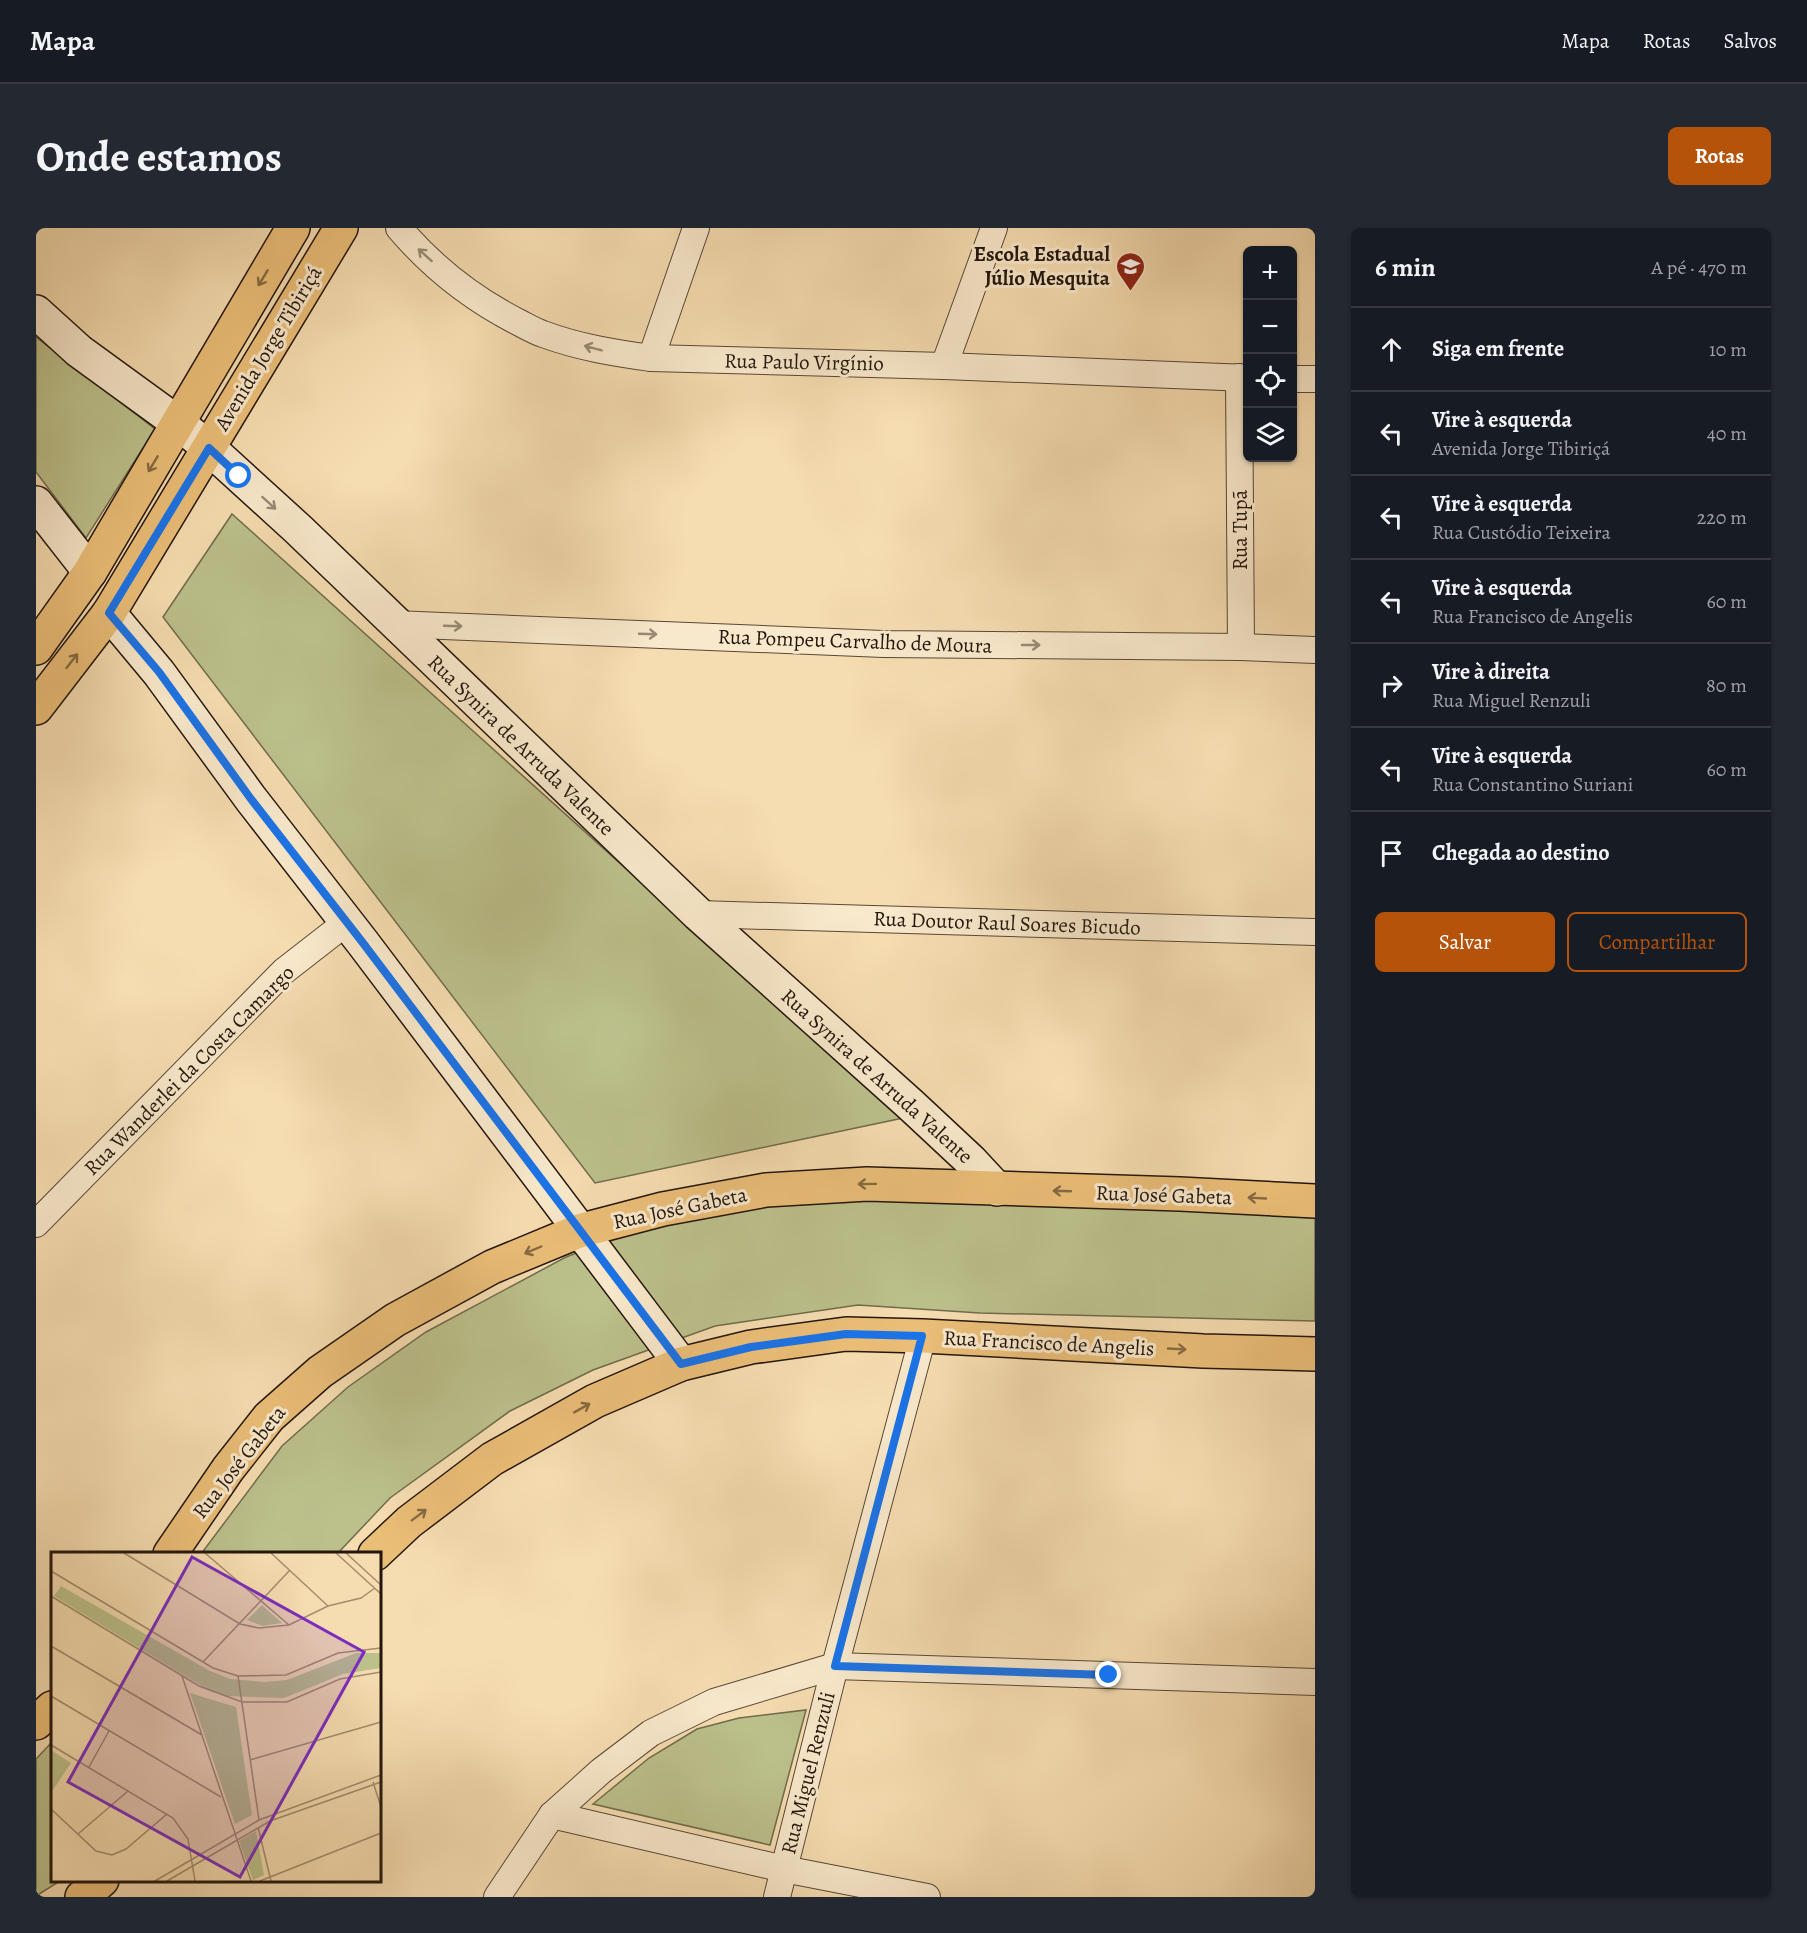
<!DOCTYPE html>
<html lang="pt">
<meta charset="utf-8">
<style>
:root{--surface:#171b24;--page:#242831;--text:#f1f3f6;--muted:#9ea1a6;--line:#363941;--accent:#b45309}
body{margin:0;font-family:Alegreya,serif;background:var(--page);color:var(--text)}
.controls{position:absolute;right:18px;top:18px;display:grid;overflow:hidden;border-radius:9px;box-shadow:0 2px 4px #0004}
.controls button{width:54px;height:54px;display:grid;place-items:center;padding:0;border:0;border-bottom:2px solid var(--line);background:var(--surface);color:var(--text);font:30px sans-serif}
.stop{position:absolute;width:18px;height:18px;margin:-14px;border:4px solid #1a73e8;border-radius:50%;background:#fff}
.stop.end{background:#1a73e8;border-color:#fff;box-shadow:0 2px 6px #0008}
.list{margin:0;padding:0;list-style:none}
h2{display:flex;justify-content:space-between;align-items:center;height:78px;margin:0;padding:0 24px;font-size:26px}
h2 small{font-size:20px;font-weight:400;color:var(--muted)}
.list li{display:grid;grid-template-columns:39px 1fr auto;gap:18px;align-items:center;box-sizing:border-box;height:84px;padding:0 24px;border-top:2px solid var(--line)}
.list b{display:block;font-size:22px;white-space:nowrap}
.list p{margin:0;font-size:20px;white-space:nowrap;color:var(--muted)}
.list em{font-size:20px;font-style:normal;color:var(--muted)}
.actions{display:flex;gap:12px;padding:18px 24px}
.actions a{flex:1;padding:14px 0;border:2px solid var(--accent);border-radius:9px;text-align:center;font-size:21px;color:var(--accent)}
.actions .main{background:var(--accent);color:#fff}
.icon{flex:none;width:33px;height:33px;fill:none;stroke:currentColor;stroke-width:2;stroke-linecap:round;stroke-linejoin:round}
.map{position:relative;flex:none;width:1279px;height:1669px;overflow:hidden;border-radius:9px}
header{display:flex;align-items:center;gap:36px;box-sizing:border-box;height:84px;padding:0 30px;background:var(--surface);border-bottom:2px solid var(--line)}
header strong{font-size:28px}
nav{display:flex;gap:33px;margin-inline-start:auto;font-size:21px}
.intro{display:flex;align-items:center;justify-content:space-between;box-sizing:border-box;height:144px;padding:0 36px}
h1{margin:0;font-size:42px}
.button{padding:15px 27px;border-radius:9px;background:var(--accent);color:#fff;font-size:21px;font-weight:700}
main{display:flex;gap:36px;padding:0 36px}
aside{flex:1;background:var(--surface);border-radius:9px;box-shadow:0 2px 4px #0004}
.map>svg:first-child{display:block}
</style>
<header>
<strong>Mapa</strong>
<nav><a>Mapa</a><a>Rotas</a><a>Salvos</a></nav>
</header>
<div class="intro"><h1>Onde estamos</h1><a class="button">Rotas</a></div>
<main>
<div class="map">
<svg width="1279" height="1669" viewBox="0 0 1279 1669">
<rect width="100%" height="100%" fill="#f6ddb1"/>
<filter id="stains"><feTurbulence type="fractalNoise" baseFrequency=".00333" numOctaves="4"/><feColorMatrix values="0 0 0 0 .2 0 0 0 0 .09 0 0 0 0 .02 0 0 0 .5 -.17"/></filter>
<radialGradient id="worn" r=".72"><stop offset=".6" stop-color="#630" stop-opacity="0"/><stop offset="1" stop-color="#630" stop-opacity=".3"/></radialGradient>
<g fill="#bcc18c" stroke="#706c4c" stroke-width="1.5">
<polygon points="0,109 119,201 50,310 0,244"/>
<polygon points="196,286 867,890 559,955 127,389"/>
<polygon points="754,962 1279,984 1279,1093 944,1085 822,1077 679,1098 557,1142 474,1183 354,1270 302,1325 165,1326 246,1218 312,1159 390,1104 530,1029 651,983"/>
<polygon points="770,1482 734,1617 557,1576 613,1530 661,1501 703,1490"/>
<polygon points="16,1514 16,1652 24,1653 0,1668 0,1531"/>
</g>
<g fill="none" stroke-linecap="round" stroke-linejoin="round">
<defs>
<g id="street">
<path d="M363,0C396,39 437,71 482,94C490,98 498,103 507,106C542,119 578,125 615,130L908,138L1212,150"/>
<polyline points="615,130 660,0"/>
<polyline points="908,138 958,0"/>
<polyline points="1203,149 1205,419"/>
<polyline points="1256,151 1279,151"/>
<polyline points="358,396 847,416 1205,419 1279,422"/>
<polyline points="662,686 1279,704"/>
<polyline points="0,996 248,743 311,694"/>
<polyline points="516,1587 748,1641 891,1669"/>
<polyline points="461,1669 516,1587 565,1543 615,1505 678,1474 799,1438 1279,1454"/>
<polyline points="741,1669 799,1438 887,1108"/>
</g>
<g id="secondary">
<polyline points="0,84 43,123 142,195 173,220 263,302 662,686 875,877 935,933 961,961"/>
<polyline points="0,275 54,344"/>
<polyline points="73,385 123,445 215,571 327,715 645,1136"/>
</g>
<g id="primary">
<polyline points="0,420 54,344 257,0"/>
<polyline points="0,480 73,385 305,0"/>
<polyline points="134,1326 192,1241 233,1189 284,1144 359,1092 456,1039 543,1003 627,981 730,962 831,956 1144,966 1279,973"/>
<polyline points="339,1326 373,1294 456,1231 559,1173 645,1136 715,1119 810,1106 887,1108 1167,1123 1279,1126"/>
<polyline points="0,1495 16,1480"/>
<polyline points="46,1669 66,1652"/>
</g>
</defs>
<use href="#street" stroke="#584836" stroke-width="28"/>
<use href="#secondary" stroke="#23160d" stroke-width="36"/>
<use href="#primary" stroke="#23160d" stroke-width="36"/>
<use href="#street" stroke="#f9e9cc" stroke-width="26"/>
<use href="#secondary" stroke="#f9e9cc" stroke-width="33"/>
<use href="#primary" stroke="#ebbe78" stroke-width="33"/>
</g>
<defs><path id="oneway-shaft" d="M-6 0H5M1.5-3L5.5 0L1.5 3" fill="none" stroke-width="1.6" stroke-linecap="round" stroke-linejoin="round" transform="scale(1.5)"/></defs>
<g stroke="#998a76">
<use href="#oneway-shaft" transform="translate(389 27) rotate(-138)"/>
<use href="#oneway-shaft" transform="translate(557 120) rotate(-165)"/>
<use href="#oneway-shaft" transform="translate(233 275) rotate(42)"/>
<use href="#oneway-shaft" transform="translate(417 398) rotate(2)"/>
<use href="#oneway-shaft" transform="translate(612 406) rotate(2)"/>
<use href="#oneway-shaft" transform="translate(995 417)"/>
</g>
<g stroke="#876a42">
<use href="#oneway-shaft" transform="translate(227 50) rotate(121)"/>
<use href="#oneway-shaft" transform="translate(117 236) rotate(121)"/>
<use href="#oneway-shaft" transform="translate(36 433) rotate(-52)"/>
<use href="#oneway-shaft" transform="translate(831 956) rotate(179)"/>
<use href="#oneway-shaft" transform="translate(1026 963) rotate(-178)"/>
<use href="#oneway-shaft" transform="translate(1221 970) rotate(-177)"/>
<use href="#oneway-shaft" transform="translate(497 1022) rotate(157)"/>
<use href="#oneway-shaft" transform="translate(1141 1121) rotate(3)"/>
<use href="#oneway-shaft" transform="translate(546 1180) rotate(-29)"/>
<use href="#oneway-shaft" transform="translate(383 1287) rotate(-37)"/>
</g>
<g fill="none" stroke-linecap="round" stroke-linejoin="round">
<polyline stroke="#1a73e8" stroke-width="8" points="203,248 173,220 73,385 123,444 215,571 327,715 645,1136 715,1119 810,1106 886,1108 799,1438 1073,1447"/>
</g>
<defs>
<symbol id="school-pin" viewBox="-11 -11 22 30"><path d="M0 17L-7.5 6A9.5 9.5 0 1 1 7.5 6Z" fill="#8f2418" stroke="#f9e9cc"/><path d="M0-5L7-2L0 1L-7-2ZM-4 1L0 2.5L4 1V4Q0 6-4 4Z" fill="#fff"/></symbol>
</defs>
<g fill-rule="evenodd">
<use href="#school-pin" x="1078" y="22" width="33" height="45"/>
</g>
<g text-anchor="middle" stroke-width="6" stroke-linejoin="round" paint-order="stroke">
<g font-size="21" font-weight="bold" fill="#23160d" stroke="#f9e9cc" text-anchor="end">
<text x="1074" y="33">Escola Estadual<tspan x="1074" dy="24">Júlio Mesquita</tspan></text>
</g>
<g font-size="21" fill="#23160d" stroke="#f9e9cc">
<text transform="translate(232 120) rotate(-59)" y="7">Avenida Jorge Tibiriçá</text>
<text transform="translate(768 134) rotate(1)" y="7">Rua Paulo Virgínio</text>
<text transform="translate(1204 302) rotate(-90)" y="7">Rua Tupã</text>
<text transform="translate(819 413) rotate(2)" y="7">Rua Pompeu Carvalho de Moura</text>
<text transform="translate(485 517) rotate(44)" y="7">Rua Synira de Arruda Valente</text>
<text transform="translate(971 695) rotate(2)" y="7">Rua Doutor Raul Soares Bicudo</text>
<text transform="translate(153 842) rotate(-45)" y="7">Rua Wanderlei da Costa Camargo</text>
<text transform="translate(841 848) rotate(42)" y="7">Rua Synira de Arruda Valente</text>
<text transform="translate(1128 967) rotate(2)" y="7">Rua José Gabeta</text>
<text transform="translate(644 980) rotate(-12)" y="7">Rua José Gabeta</text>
<text transform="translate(1013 1115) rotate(3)" y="7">Rua Francisco de Angelis</text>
<text transform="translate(203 1234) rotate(-52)" y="7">Rua José Gabeta</text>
<text transform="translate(772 1545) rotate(-76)" y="7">Rua Miguel Renzuli</text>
</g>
</g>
<g transform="translate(15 1324)">
<rect width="330" height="330" fill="#f6ddb1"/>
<path d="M10,34L159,119L179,127L213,130L236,128L305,101H330V116L292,122L233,146L175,144L159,139L3,44ZM211,53L231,71L212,74L196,68ZM139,141L185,155L201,263L184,272ZM0,198L20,211L0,241ZM205,279L213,323L202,328L188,289Z" fill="#bcc18c"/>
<path fill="none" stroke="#a28d6f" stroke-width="1.5" d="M73,1L189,72L208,76L238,73L277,54L310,46L324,36M154,1L238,73M220,1L277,54M285,1L330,42M295,1L330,33M0,3V40M0,19L162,116L187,124L235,123L287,101L330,96M0,44L148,134L191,150H236L289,127L330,120M0,94L151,183M152,110L239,18M131,124L200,329M187,124L208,268M0,144L170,245M0,193L122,266L137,287L144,329M199,208L330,170M38,215L58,179M322,230L330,255M0,257L45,299L61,303L75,297L116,262M207,275L220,329M27,282L77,239M104,329L208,268L330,223M116,329L219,269L330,230M209,329L330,281"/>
<path fill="#7b2cbf" fill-opacity="0.15" stroke="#7b2cbf" stroke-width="3" d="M141,5L313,100L189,325L17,230Z"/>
<rect width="330" height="330" fill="none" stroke="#23160d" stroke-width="3"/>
</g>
<rect width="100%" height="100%" filter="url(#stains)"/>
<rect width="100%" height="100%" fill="url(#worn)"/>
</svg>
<div class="controls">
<button>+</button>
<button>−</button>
<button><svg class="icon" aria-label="locate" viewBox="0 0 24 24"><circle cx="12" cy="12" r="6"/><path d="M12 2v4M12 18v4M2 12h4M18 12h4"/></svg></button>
<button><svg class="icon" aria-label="layers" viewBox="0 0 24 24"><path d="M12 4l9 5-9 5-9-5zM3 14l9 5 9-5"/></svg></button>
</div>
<div class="stop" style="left:203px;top:248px"></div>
<div class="stop end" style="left:1073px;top:1447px"></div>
</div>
<aside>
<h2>6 min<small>A pé · 470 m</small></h2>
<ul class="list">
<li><svg class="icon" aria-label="ahead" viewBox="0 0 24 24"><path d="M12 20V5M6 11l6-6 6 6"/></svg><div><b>Siga em frente</b></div><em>10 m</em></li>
<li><svg class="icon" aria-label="left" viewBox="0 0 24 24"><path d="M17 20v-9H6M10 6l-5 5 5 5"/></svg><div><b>Vire à esquerda</b><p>Avenida Jorge Tibiriçá</p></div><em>40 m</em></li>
<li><svg class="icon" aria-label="left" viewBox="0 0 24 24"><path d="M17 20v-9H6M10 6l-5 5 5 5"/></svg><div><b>Vire à esquerda</b><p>Rua Custódio Teixeira</p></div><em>220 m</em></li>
<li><svg class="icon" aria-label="left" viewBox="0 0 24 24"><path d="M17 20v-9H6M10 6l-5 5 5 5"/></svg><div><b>Vire à esquerda</b><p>Rua Francisco de Angelis</p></div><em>60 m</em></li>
<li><svg class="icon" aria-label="right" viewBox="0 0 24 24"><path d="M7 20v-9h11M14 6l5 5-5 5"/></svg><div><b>Vire à direita</b><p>Rua Miguel Renzuli</p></div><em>80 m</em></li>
<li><svg class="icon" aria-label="left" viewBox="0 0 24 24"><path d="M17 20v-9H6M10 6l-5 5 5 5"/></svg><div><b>Vire à esquerda</b><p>Rua Constantino Suriani</p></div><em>60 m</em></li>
<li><svg class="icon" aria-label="arrive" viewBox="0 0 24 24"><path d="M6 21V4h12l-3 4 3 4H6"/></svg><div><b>Chegada ao destino</b></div></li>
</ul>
<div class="actions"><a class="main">Salvar</a><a>Compartilhar</a></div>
</aside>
</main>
